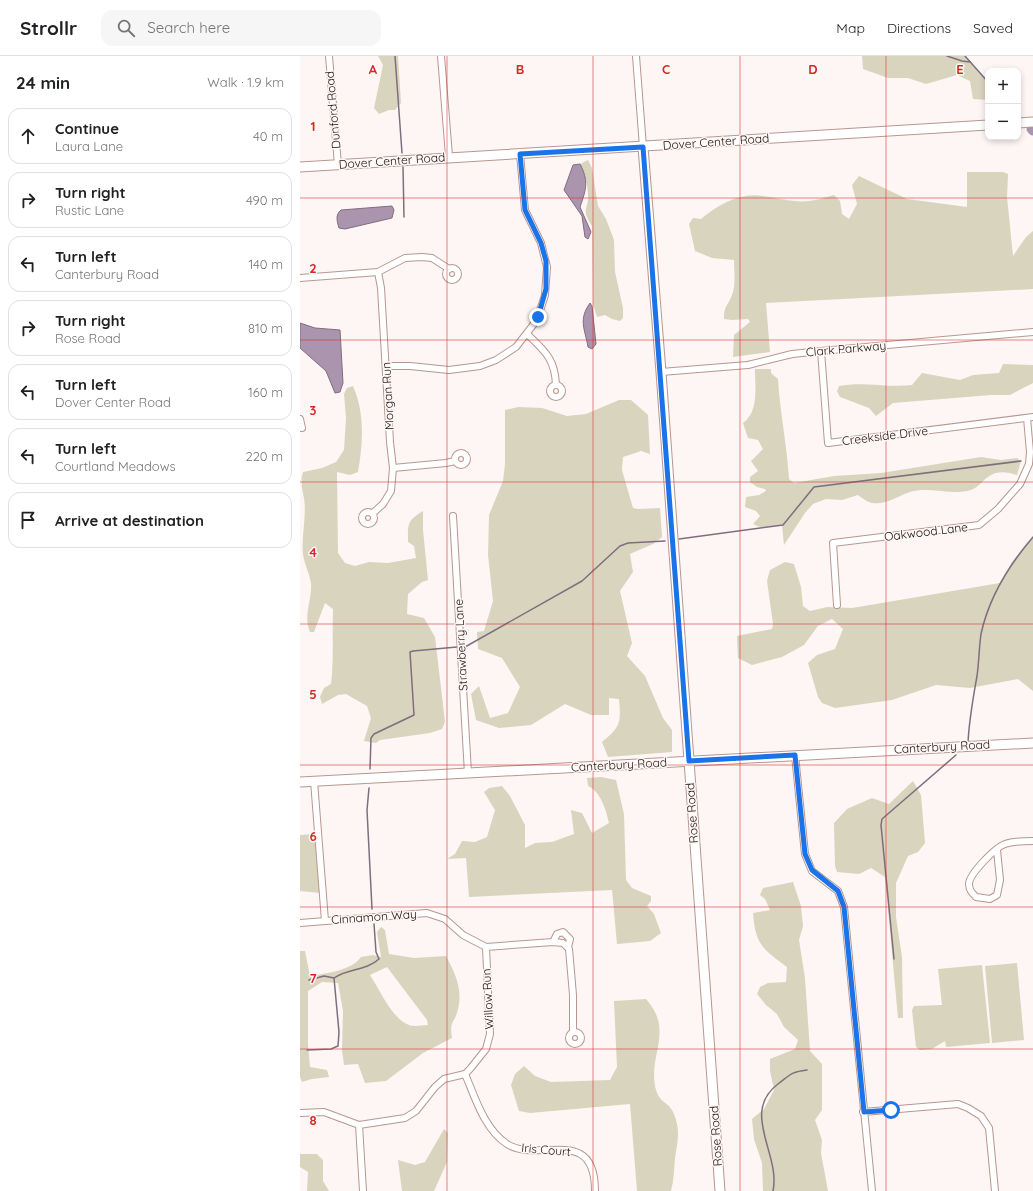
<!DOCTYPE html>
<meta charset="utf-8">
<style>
:root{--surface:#fff;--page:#f6f6f6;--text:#202124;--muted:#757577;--line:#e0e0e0}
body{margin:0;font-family:Quicksand,sans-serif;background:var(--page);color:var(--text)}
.controls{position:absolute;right:12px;top:12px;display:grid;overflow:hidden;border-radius:8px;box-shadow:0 2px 6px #0003}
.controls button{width:36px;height:36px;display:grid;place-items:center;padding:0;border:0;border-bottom:1px solid var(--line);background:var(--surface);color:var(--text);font:20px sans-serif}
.stop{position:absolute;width:12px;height:12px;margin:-9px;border:3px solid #1a73e8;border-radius:50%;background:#fff}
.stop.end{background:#1a73e8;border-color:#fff;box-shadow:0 1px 4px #0008}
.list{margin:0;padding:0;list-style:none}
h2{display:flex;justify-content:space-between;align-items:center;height:52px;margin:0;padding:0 16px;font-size:17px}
h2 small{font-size:13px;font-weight:400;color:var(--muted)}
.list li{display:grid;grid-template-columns:26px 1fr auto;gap:12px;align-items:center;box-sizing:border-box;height:56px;margin:0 8px 8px;padding:0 8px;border:1px solid var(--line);border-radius:12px}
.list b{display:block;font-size:15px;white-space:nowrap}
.list p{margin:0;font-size:13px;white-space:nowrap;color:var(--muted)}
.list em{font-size:13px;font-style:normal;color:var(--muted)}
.icon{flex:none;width:22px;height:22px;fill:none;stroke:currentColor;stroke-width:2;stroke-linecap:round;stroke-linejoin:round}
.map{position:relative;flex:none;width:733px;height:1135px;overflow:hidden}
header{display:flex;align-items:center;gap:24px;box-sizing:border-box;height:56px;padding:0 20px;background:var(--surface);border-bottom:1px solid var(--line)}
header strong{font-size:19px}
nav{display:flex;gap:22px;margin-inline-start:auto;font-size:14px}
.search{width:280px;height:36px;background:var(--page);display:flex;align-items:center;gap:10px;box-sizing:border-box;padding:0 14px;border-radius:12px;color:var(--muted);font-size:15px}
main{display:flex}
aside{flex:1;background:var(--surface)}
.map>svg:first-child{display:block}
</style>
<header>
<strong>Strollr</strong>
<div class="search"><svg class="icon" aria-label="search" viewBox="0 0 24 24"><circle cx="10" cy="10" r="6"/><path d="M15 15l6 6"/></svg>Search here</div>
<nav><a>Map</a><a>Directions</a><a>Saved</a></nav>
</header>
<main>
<aside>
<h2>24 min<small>Walk · 1.9 km</small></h2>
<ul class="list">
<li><svg class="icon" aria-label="ahead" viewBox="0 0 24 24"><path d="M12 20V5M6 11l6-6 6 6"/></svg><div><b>Continue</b><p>Laura Lane</p></div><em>40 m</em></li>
<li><svg class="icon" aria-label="right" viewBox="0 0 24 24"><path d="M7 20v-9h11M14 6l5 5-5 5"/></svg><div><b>Turn right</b><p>Rustic Lane</p></div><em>490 m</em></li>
<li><svg class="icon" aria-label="left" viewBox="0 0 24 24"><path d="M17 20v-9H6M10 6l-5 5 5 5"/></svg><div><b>Turn left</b><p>Canterbury Road</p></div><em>140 m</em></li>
<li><svg class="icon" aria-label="right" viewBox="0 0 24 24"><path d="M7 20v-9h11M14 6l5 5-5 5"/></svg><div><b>Turn right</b><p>Rose Road</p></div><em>810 m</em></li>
<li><svg class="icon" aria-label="left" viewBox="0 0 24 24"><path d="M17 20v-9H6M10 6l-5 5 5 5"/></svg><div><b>Turn left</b><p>Dover Center Road</p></div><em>160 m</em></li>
<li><svg class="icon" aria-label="left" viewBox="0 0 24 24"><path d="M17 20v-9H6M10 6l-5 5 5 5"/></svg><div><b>Turn left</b><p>Courtland Meadows</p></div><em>220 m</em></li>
<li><svg class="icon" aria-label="arrive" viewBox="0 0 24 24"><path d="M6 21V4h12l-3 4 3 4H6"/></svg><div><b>Arrive at destination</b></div></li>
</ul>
</aside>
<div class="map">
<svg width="733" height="1135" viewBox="0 0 733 1135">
<rect width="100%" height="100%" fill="#fdf6f4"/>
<g fill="#d9d4be" fill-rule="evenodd">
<polygon points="78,0 98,0 101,47 95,54 89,54 79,58 74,52 83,9"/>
<polygon points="562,0 665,0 688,26 688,44 673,43 670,25 657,19 626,28 608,22 588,22 563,13"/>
<path d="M288,104L292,112L298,150L306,163L314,184L315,216L323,252V262L320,265L312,263L305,259L297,261L293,248L292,170C280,152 289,154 288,139C288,129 284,117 280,108Z"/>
<path d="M667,116H703L708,118L707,141L713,200L726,181L733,175V233L466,247L470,296L433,301L434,279L450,266L448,263L432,264L424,263C424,249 428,250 432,239C436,229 434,215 434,204L412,202L395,195L389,168L393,162L401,163C418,149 440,136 463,140C478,142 495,147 509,145C517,144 526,141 534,139L540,145L542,158L549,163L557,148L552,129L559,120L607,143L667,151Z"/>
<path d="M703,308L733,309V327L710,339H691L593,347L576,360L569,352L540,341L537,335L539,330C563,325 588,332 612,329L622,317L660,324L673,319L699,317Z"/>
<path d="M455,313H471V317L478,323C480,357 487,389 489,423L494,427L534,420L581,417L681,401L701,404L717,402L721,405L717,419C707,416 697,414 688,421C682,425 679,431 671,434C651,440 630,430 610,436C597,440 587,449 572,447C567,446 562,442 558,439L542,444L526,443L513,448L505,457L484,489L482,469L462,472L453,468L460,460L456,455L445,451L446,441L459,439L466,435L465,433L457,431L450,426V421L458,415L451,405L463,393L458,384L448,382L443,367C459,356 455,331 455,313Z"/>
<path d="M53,330C65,357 63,387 58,416L50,419L37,416L38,497L45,507L55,510L69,506L88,507L116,502L114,490L108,486C108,467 107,465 123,455V474L128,524L122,526L108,538L107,558L124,562L135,581L145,666L142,673L130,677L80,684L76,687L64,685L71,662L67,650L46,638L38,639L22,648L20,641L24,632L31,628C34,603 32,578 33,553L25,547L14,576H10C3,560 12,544 11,528C10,518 4,508 3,498C1,480 7,460 4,442C2,433 0,425 3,416L22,412L36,406L44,394L46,362L44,338L47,332Z"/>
<path d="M319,344H331L348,359L350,398L341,395L323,401L322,414L333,452L338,453L360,452L362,481L353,488L330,498L333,516L320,535L332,587L327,600L345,620L363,662L372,674V696L308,701L302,686C321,671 321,666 319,643L309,642V659H291L265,648L231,669L199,672L176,664L171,638L179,630L190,662L208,657L220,631L202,602L178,593L177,576L184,575L193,545L188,499L189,459L203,425L205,408V354L219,351L242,352L267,360L286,358Z"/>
<polygon points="733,481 733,635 718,623 670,632 636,629 592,644 535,652 522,647 518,641 508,607 517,599 535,593 543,573 532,563 518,570 504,589 482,601 452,609 438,602 437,580 472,573 473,568 467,525 470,514 485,506 494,508 501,531 503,550 510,555 527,551 552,552 700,527 712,506"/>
<path d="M301,721L316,724L324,758L326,824L332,832L351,840V845L347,850L354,858L361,877L350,885L317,888L312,834L169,841L166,802L147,803L155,798L162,785L175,786L187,781L195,754L184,736L189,732L202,730L210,740L225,769V792L235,787L252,786L274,778L271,754L282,757L292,777L309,767C306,754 301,736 288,730L287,722Z"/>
<polygon points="613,725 621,739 625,787 618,796 608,800 596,827 596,861 602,901 603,962 598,962 585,821 571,812 559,818 537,816 535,810 534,767 547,753 572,742 589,748"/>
<polygon points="15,778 20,837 0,835 0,779"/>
<path d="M493,826L501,850L503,870L499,884L505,922L510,995L522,1008V1054L515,1064L522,1084L521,1097L528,1135H463L462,1107L454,1083L452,1063L464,1053L474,1034L470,1015V1003L495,993L498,984L484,971L477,958L466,949L457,938L460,931L468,927L486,926L487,911C464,894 455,889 453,857L470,854L465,843L460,839L463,832Z"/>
<path d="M81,871L85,874L89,898L114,902L146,900C155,917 163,933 158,953C155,968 149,963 152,982L123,997L86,1025L65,1027L58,1008L44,1009L42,994L43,955L38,927L22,926L8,935V989L10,1011L27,1014L29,1021L12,1023L2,1026L0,1021V895H5L10,920C24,918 53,914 61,901L73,899L81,901L77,876ZM87,911L127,964L128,969C123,969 113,971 109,969C92,963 80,934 70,919Z"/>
<polygon points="717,907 724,984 692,987 685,910"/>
<polygon points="682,909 690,987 646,991 645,985 632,993 620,994 616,991 612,954 614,950 642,949 638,913"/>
<path d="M346,943C374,974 349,998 355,1030C359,1048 366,1044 372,1054C381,1072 378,1083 375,1102C374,1113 374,1124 371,1135H337L330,1048L230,1057L219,1055L211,1029L215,1018L224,1010L235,1020L251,1026L310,1024L317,1011L314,945Z"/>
<polygon points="144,1073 148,1077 147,1106 134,1135 102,1135 98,1104 115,1109 125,1106"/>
<polygon points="0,1098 17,1098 23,1104 23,1125 29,1135 7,1135 8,1116 0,1111"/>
</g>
<g fill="#ab95ae" stroke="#806d7e">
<path d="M280,108C289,125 286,134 280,151L291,176L288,183L285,181L282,160L264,134L273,109Z"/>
<path d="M92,150L94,154L92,162L45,173L39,172C37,165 35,159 41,154Z"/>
<path d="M290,247L292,250L296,288L292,293L288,291C285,273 278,264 290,247Z"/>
<polygon points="0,267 15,272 40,274 43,327 40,336 35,337 26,315 0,292"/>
</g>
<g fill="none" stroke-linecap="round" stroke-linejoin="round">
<g stroke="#806d7e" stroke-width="1.5">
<polyline points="95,0 102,97"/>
<polyline points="647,0 662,5 670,6"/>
<polyline points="665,0 688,26"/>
<polyline points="718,59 720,61"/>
<polyline points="103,111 104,161"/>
<polyline points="379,483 483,469 514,431 721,405"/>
<polyline points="165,591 282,525 320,490 328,487 365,485"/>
<path d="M668,687C669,664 673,643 677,620C679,606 679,592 681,578C689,541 709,509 733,481"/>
<polyline points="70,713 71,682 74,678 114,659 110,596 113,595 157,591"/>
<polyline points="69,732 67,754 72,853"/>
<polyline points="594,903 581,769 582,763 656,699"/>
<polyline points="9,924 24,920 34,922"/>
<path d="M7,994L31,993L38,990L39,976L34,922C48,912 66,915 79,903L76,896L74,868"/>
<path d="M473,1135C481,1098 440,1057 478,1028C491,1018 491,1016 507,1014"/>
</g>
<polyline stroke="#ab95ae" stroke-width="9" points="731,73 733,75"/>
<defs>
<g id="street">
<polyline points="29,0 38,109"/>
<polyline points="141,0 149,100"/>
<polyline points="336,0 343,91"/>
<circle cx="152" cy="218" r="6"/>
<polyline points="0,222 78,216 105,202 122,201 132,202 149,213"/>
<path d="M227,278C245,295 255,303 256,329"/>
<polyline points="521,295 528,387 733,361"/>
<polyline points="86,310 110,310 149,314 180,310 196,304 216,291 237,264 245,239 247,211 241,187 225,154 220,98"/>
<polyline points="361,316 448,309 492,298 521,295 733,276"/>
<circle cx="256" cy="335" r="6"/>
<polyline points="0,363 2,372"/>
<circle cx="161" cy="403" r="6"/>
<polyline points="93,412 146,407 155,405"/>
<circle cx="68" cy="462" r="6"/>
<polyline points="73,457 83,448 91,435 93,412 90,386 81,232 78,216"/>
<polyline points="153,460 168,717"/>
<polyline points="537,549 533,487 679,469 698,453 720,428 729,408 730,396 727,362"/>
<polyline points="495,699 505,798 512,815 538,835 544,851 572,1135"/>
<polyline points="14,725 25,865"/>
<path d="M697,794L700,824L697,839L690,843L676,841C672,837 669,834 669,828C669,818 696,791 705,788C714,785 724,785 733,785"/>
<polyline points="0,867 127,857 145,863 163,879 186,891 253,886 263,887 269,893 273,939 273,976"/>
<polyline points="253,886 257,878 263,876 270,883 268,891"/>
<circle cx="275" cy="982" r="6"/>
<path d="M165,1018C175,1041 184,1073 207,1088C239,1108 295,1068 295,1135"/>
<polyline points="563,1056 658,1048 668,1052 681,1060 689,1072 695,1135"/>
<polyline points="0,1057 24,1056 59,1069 105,1062 116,1055 135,1031 144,1023 165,1018 170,1013 186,993 190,978 186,891"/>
<polyline points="59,1069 63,1135"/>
</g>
<g id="secondary">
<polyline points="718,67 733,66"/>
<polyline points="343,91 361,316 420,1135"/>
<polyline points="0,111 688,69"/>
<polyline points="0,726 733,687"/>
</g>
</defs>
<use href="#street" stroke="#b99690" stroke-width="8"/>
<use href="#secondary" stroke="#b99690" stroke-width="11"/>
<use href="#street" stroke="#fff" stroke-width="6"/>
<use href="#secondary" stroke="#fff" stroke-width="9"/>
</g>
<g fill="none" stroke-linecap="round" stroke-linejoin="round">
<polyline stroke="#1a73e8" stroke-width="5" points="238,261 246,233 246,205 241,187 225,154 220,98 343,91 389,705 495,699 505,798 512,814 538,835 544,851 564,1056 591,1054"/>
</g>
<path fill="none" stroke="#d62828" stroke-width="1" stroke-opacity="0.55" d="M147,0V1135M293,0V1135M440,0V1135M586,0V1135M0,142H733M0,284H733M0,426H733M0,568H733M0,709H733M0,851H733M0,993H733"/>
<g text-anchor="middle" stroke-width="3" stroke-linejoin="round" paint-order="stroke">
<g font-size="12" fill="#1b0f0d" stroke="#fdf6f4">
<text transform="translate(33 54) rotate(-95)" y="4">Dunford Road</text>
<text transform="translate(416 86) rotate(-4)" y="4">Dover Center Road</text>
<text transform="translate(92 105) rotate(-4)" y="4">Dover Center Road</text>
<text transform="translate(546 293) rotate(-5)" y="4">Clark Parkway</text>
<text transform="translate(88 340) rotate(-93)" y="4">Morgan Run</text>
<text transform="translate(585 380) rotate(-7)" y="4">Creekside Drive</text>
<text transform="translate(626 476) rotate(-7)" y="4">Oakwood Lane</text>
<text transform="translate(161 589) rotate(-93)" y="4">Strawberry Lane</text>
<text transform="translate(642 691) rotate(-3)" y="4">Canterbury Road</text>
<text transform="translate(319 709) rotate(-3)" y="4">Canterbury Road</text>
<text transform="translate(392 757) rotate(-94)" y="4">Rose Road</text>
<text transform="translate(74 861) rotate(-4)" y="4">Cinnamon Way</text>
<text transform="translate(188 943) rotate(-93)" y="4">Willow Run</text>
<text transform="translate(416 1080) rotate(-94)" y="4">Rose Road</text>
<text transform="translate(246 1094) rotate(5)" y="4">Iris Court</text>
</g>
</g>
<g font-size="13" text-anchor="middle" font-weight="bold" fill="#d62828" stroke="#fdf6f4" stroke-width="3" stroke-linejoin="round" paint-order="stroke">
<text x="73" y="18">A</text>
<text x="220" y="18">B</text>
<text x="366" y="18">C</text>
<text x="513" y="18">D</text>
<text x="660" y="18">E</text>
<text x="13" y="75">1</text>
<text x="13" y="217">2</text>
<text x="13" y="359">3</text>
<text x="13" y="501">4</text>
<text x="13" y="643">5</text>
<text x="13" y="785">6</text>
<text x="13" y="927">7</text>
<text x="13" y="1069">8</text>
</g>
</svg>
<div class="controls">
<button>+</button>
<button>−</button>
</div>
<div class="stop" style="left:591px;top:1054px"></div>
<div class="stop end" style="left:238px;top:261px"></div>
</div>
</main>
